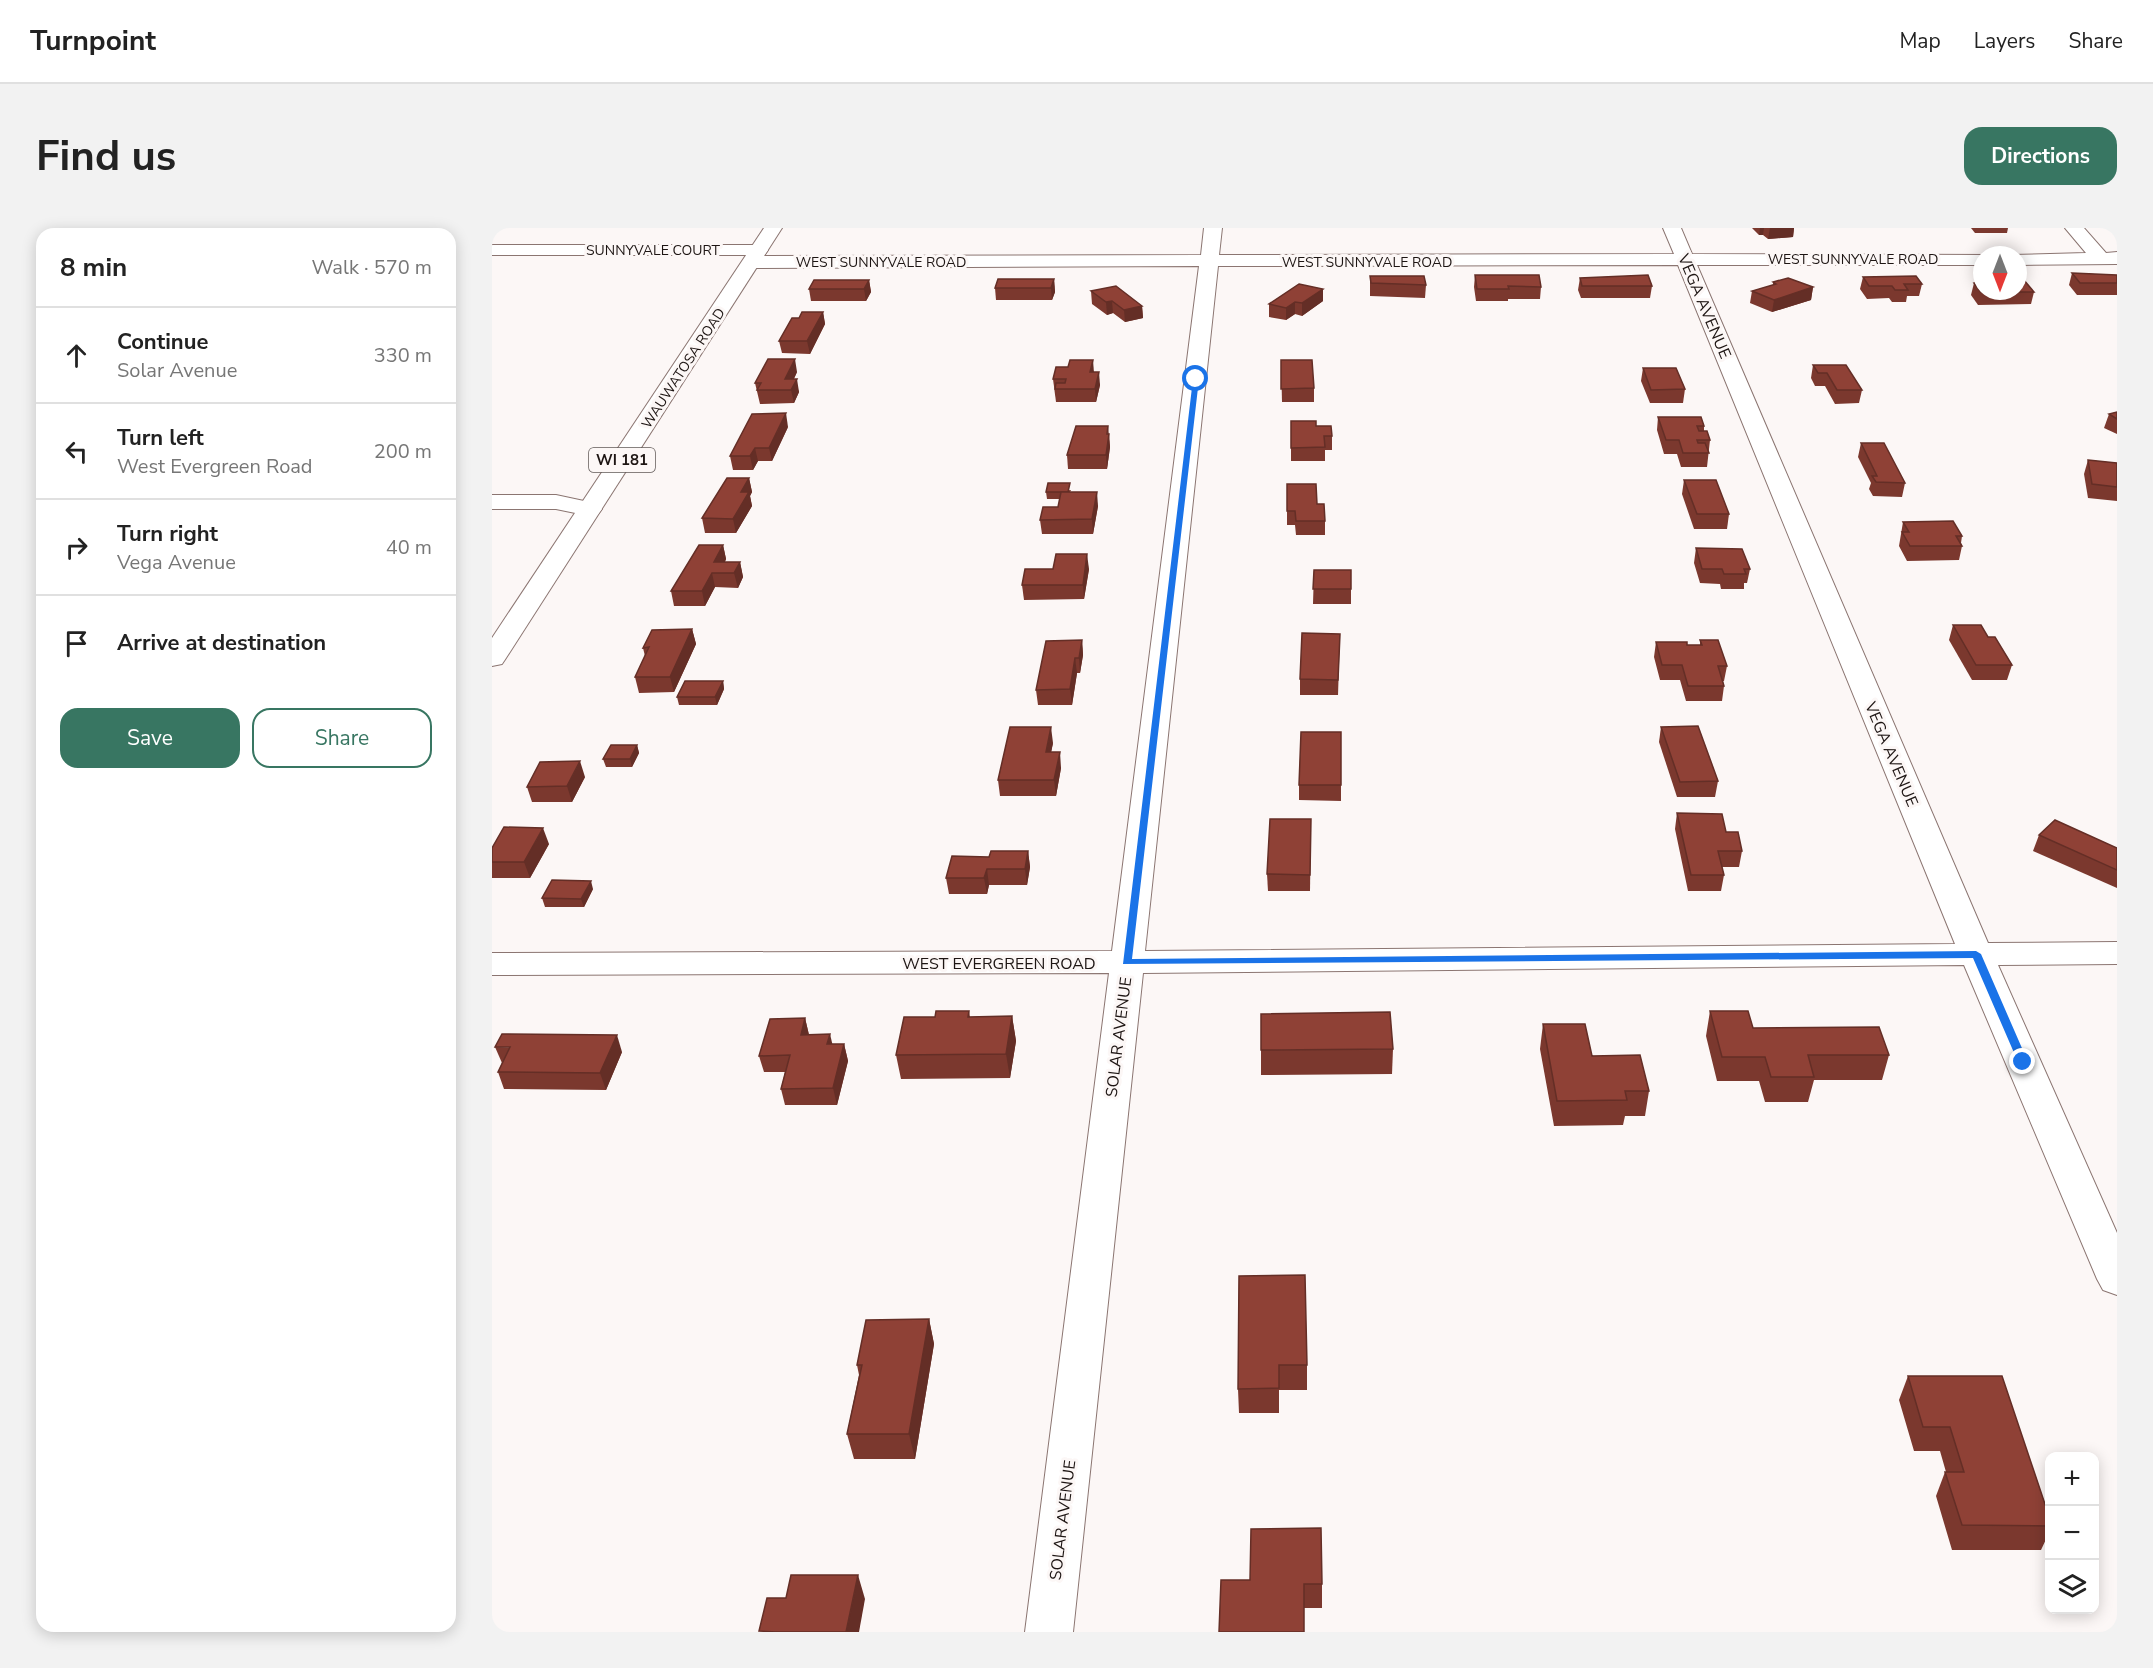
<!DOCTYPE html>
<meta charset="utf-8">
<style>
:root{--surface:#fff;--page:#f2f2f2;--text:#222;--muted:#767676;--line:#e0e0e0;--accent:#387662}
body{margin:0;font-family:"Nunito Sans",sans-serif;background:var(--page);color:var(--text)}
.controls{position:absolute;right:18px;bottom:18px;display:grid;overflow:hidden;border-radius:12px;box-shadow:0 3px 15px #0003}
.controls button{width:54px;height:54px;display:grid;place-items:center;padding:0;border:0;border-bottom:2px solid var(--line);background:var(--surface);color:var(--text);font:30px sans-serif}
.compass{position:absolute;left:1481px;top:18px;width:54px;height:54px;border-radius:50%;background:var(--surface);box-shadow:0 3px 15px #0003;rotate:180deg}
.stop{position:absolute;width:18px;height:18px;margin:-14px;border:4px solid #1a73e8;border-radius:50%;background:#fff}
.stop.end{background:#1a73e8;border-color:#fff;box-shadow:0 2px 6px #0008}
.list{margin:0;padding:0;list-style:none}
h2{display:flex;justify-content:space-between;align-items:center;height:78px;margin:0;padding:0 24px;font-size:26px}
h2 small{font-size:20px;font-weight:400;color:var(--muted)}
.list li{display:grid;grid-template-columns:39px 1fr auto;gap:18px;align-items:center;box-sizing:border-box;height:96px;padding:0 24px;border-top:2px solid var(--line)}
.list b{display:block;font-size:22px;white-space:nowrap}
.list p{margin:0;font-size:20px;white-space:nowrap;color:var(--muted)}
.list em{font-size:20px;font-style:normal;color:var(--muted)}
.actions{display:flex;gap:12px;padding:18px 24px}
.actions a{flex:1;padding:14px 0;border:2px solid var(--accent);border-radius:18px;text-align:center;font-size:21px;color:var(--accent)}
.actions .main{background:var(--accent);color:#fff}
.icon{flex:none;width:33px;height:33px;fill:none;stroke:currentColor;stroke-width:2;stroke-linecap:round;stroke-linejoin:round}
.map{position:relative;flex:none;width:1625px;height:1404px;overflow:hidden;border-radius:18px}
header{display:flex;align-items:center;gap:36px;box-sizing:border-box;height:84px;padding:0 30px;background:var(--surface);border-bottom:2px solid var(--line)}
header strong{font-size:28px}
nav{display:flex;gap:33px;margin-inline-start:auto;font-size:21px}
.intro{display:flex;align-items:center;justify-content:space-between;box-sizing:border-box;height:144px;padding:0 36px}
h1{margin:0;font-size:42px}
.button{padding:15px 27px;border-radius:18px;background:var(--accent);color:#fff;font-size:21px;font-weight:700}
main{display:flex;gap:36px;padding:0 36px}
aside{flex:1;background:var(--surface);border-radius:18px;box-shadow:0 3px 15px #0003}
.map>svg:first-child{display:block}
</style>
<header>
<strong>Turnpoint</strong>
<nav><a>Map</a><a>Layers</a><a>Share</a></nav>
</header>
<div class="intro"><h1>Find us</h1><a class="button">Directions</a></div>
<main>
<aside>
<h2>8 min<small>Walk · 570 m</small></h2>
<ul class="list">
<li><svg class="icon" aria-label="ahead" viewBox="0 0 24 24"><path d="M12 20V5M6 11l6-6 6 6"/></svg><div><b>Continue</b><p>Solar Avenue</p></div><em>330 m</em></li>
<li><svg class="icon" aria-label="left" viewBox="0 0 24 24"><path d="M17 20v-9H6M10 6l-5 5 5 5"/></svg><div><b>Turn left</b><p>West Evergreen Road</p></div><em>200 m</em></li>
<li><svg class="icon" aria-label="right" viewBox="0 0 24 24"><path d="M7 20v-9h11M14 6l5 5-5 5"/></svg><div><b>Turn right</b><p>Vega Avenue</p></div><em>40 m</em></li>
<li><svg class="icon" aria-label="arrive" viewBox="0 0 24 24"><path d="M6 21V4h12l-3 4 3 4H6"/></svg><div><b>Arrive at destination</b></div></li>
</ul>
<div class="actions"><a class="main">Save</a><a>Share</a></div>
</aside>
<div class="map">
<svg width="1625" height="1404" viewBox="0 0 1625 1404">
<rect width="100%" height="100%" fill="#fcf7f6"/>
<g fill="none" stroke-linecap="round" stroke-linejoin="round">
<defs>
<g id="minor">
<path d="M712,0H730L727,27L1182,26L1171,0H1189L1200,26L1496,27H1490V37H1205L1496,715L1625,714V736L1506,737L1625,1005V1067L1611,1062L1605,1051L1472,737L651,745L581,1404H533L617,745L0,747V725L620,723L707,38L260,40L253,38L251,34L253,30L260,28L709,27ZM1186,37L1463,716L653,723L726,38Z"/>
<polygon points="1573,0 1592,0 1614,25 1625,24 1625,36 1526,37 1526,27 1520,27 1594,25"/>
<polygon points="0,17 267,17 273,18 276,22 273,26 267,27 0,27"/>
<polygon points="0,267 64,267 106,276 110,281 106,286 98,288 64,281 0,281"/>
</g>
<polygon id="major" points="272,0 290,0 14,430 10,436 0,438 0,410"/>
</defs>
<use href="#minor" stroke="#8b7571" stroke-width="2"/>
<use href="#major" stroke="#8b7571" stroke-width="2"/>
<use href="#minor" fill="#fff" fill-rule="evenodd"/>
<use href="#major" fill="#fff" fill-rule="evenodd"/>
</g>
<g fill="#7b382e">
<polygon points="1260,0 1302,0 1301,9 1276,11 1271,7 1267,7"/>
<polygon points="1479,0 1516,0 1515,5 1483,5"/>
<polygon points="1580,45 1625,47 1625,67 1585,67 1577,57"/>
<polygon points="983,47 1049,59 1048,71 1016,71 1016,73 984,73 982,59"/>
<polygon points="878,48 934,57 933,70 878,68"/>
<polygon points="1371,49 1430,56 1427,68 1415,68 1414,74 1400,74 1397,70 1375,71 1368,61"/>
<polygon points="1088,50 1160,58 1158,70 1089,70 1086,62"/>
<polygon points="562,51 563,64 560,72 504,72 503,60"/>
<polygon points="377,52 379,64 374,73 319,73 317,61"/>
<polygon points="1281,54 1321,59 1319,72 1280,84 1258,75 1260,63 1281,57"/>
<polygon points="1482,55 1542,64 1539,76 1486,77 1479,67"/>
<polygon points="831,61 831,73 810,88 803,86 794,92 777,89 777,76"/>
<polygon points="599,63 650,78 651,90 633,94 621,85 615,87 600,76"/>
<polygon points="331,84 333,96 318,126 290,125 287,113 307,90"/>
<polygon points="789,132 822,160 822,174 790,174"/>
<polygon points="1321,137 1370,162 1367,175 1343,176 1333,158 1323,158 1319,150"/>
<polygon points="1151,140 1193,161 1191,175 1158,175 1149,153"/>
<polygon points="305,144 302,151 307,164 302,175 268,176 263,155"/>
<polygon points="601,144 608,157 604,174 564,174 561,151"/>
<polygon points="1625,184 1625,206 1612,200 1617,186"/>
<polygon points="1166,189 1212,198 1212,203 1218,212 1215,239 1189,239 1185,226 1172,226 1165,202"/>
<polygon points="799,193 824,198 840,208 840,222 833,222 833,233 799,233"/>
<polygon points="296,199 280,233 266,233 261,242 241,242 238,228"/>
<polygon points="616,206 617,206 618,219 615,241 576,241 575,227"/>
<polygon points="1369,215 1413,255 1410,269 1381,268 1377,261 1379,255 1366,229"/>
<polygon points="1596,232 1625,235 1625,273 1596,270 1592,246"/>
<polygon points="257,250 260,264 258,268 260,278 244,305 213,305 210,290"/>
<polygon points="1192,252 1237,286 1235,301 1202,301 1190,266"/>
<polygon points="795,256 825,276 833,293 833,307 804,307 803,297 795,297"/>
<polygon points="579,262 578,264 606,278 601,306 550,306 548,292 566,279 568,271 555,271 554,264"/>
<polygon points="1411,294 1470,308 1469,315 1470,318 1467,332 1415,333 1407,318"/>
<polygon points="231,317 234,331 233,334 248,334 251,349 246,360 223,359 213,378 182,378 179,363"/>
<polygon points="1204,320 1258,341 1255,355 1252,355 1252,361 1229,361 1228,356 1208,355 1202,335"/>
<polygon points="597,341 592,371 532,372 530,357"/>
<polygon points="822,342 859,342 859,376 821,376"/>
<polygon points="1461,397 1496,409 1520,437 1515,452 1480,452 1457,412"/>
<polygon points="200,401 204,416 182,464 147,465 143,449 153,428 151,420"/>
<polygon points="848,406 846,467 808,467 808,451"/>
<polygon points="590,412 591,427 588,445 585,445 580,477 546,477 544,462"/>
<polygon points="1208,412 1235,438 1232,453 1231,453 1232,458 1230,473 1194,473 1188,452 1168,452 1162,429 1164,414 1195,417 1208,417"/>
<polygon points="231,453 232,461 225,477 187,477 185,469"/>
<polygon points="1169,499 1226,553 1223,569 1185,569 1167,514"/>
<polygon points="849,504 849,573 807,572 807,557"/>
<polygon points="561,515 559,524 569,540 564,568 508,568 506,552"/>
<polygon points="145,517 147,525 140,539 114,539 111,531"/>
<polygon points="93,549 80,574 40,574 35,559"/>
<polygon points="1185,585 1234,604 1250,623 1247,639 1230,639 1232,647 1229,663 1196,663 1183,601"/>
<polygon points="819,591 818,663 776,663 775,646"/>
<polygon points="1547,607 1625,620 1625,660 1541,623"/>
<polygon points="57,616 38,650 0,650 0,620"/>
<polygon points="536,623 538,639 535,657 497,657 495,666 457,666 454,650 497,629"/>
<polygon points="101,661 92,679 53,679 50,670"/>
<polygon points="477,783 478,789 520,788 524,813 518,850 409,851 404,827 443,789"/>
<polygon points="1218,783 1261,800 1397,827 1390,852 1322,852 1316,874 1273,874 1267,853 1225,853 1214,808"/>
<polygon points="313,790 317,807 340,816 352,816 356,833 345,877 293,877 289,861 293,844 272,844 267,828"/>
<polygon points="1051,796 1157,863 1153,888 1133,888 1131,897 1062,898 1048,821"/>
<polygon points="3,819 130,824 114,862 12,861 6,844 10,835"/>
<polygon points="901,821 900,846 769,847 769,822"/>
<polygon points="747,1048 815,1137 815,1162 787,1162 787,1185 747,1185 746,1161"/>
<polygon points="437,1091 442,1116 423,1231 362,1231 355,1206 367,1147 365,1137"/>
<polygon points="1416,1148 1557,1288 1557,1305 1549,1322 1460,1322 1444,1268 1453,1244 1454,1244 1448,1223 1422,1223 1407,1172"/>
<polygon points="729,1352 830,1356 830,1380 812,1380"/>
</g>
<g fill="#642e26">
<polygon points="1268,0 1272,0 1271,7 1267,7"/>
<polygon points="1278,0 1302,0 1301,9 1276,11"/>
<polygon points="562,51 563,64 560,72 559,60"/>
<polygon points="377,52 379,64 374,73 372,61"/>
<polygon points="1321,59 1319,72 1280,84 1282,72"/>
<polygon points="831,61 831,73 810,88 810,75"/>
<polygon points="620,73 621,85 615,87 614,74"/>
<polygon points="803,74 803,86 794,92 794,80"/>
<polygon points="650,78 651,90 633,94 632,82"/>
<polygon points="331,84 333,96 318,126 315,113"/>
<polygon points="303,131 305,144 296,162 293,151"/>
<polygon points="601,132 602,145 598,144"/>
<polygon points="607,144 608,157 604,174 603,161"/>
<polygon points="305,151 307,164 302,175 299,162"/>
<polygon points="294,185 296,199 280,233 277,220"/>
<polygon points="616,198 618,219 615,241 614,227"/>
<polygon points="263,220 266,233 261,242 258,228"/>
<polygon points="257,250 260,264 258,268 260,278 244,305 241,291 249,264"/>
<polygon points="605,264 606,278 601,306 600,291"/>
<polygon points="231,317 234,331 227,345 222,334"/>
<polygon points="595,326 597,341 592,371 591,357"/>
<polygon points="248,334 251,349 246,360 242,345"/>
<polygon points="220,345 223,359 213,378 210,363"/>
<polygon points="200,401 204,416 182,464 178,449"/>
<polygon points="590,412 591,427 588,445 587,430"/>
<polygon points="583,430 585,445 580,477 578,461"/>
<polygon points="231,453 232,461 225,477 223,469"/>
<polygon points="559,499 561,515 556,540 554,524"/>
<polygon points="145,517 147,525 140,539 138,531"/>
<polygon points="568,524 569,540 564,568 562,552"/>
<polygon points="88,533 93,549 80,574 75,558"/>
<polygon points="51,600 57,616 38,650 32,634"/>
<polygon points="536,623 538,639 535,657 533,641"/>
<polygon points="495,641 497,657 495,666 492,650"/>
<polygon points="99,653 101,661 92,679 89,671"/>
<polygon points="520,788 524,813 518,850 514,826"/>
<polygon points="313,790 317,807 309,807"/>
<polygon points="338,806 342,823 335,816"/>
<polygon points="125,807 130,824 114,862 108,845"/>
<polygon points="352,816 356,833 345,877 341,860"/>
<polygon points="437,1091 442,1116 423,1231 417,1206"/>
<polygon points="366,1347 373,1371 367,1404 354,1404"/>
</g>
<g fill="#8f4136" stroke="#642e26" stroke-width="1.5">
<polygon points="1526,45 1542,64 1489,64 1482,55 1490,54 1490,63 1526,63"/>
<polygon points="1580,45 1625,47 1625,55 1588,55"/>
<polygon points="983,47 1047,47 1049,59 1016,58 1017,61 985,61"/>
<polygon points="1156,47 1160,58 1090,58 1088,50"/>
<polygon points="878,48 932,48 934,57 879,55"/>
<polygon points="1424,48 1430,56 1412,56 1416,62 1403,62 1400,58 1377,58 1371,49"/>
<polygon points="1296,50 1321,59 1282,72 1260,63 1284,56 1281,54"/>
<polygon points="506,51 562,51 559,60 503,60"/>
<polygon points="322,52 377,52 372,61 317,61"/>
<polygon points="807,56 831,61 810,75 803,74 794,80 777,76"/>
<polygon points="624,58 650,78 632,82 620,73 614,74 599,63"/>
<polygon points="310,84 331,84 315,113 287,113 300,90 307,90"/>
<polygon points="276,131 303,131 293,151 305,151 299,162 265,162 269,155 263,155"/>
<polygon points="578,132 601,132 598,144 607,144 603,161 563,161 564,155 573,155 574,151 561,151 564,139 576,139"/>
<polygon points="789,132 820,132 822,160 789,161"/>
<polygon points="1321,137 1354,137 1370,162 1345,162 1335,145 1326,145"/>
<polygon points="1151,140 1184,140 1193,161 1159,162"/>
<polygon points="1625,184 1625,191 1617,186"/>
<polygon points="294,185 277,220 263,220 258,228 238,228 260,186"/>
<polygon points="1166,189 1209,189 1212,198 1205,198 1207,203 1215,203 1218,212 1205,212 1206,215 1213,215 1217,225 1191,225 1187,212 1174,212"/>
<polygon points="799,193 824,193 824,198 839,198 840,208 832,208 833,219 799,220"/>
<polygon points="584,198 616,198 615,206 617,206 614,227 575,227"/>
<polygon points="1369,215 1392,215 1413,255 1384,254 1380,248 1385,248"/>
<polygon points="1596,232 1625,235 1625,259 1600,256"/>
<polygon points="235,250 257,250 249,264 257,264 241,291 210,290"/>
<polygon points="1192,252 1224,252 1237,286 1205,286"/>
<polygon points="556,255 578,255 576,264 554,264"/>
<polygon points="795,256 824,256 825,276 832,276 833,293 804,293 803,283 795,283"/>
<polygon points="569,264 605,264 600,291 548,292 551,279 566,279"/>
<polygon points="1461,293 1470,308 1464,308 1470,318 1418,318 1410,304 1417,304 1411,294"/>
<polygon points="207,317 231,317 222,334 248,334 242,345 220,345 210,363 179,363"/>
<polygon points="1204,320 1250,321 1258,341 1252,341 1254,346 1232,346 1230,341 1210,341"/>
<polygon points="564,326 595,326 591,357 530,357 533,341 561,341"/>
<polygon points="822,342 859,342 859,361 821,361"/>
<polygon points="1461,397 1489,397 1496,409 1503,409 1520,437 1484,437"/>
<polygon points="200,401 178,449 143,449 157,419 151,420 160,402"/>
<polygon points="810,405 848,406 846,452 808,451"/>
<polygon points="590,412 587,430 583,430 578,461 544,462 554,413"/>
<polygon points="1208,412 1226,412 1235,438 1226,438 1232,458 1196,458 1190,437 1170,437 1164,414 1195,414 1195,417 1210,417"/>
<polygon points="193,453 231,453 223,469 185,469"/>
<polygon points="1206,498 1226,553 1188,554 1169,499"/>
<polygon points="518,499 559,499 554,524 568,524 562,552 506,552"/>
<polygon points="809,504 849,504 849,557 807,557"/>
<polygon points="119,517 145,517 138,531 111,531"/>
<polygon points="88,533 75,558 35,559 48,534"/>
<polygon points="1185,585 1230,586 1234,604 1246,604 1250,623 1226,623 1232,647 1199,647"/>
<polygon points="778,591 819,591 818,647 775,646"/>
<polygon points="1563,592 1625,620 1625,642 1547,607"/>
<polygon points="12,599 51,600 32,634 0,634 0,620"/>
<polygon points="499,623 536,623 533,641 495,641 492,650 454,650 460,628 497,629"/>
<polygon points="60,652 99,653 89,671 50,670"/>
<polygon points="444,783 477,783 476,789 520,788 514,826 404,827 412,789 443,789"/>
<polygon points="1218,783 1256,783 1261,800 1387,799 1397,827 1316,827 1322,849 1279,849 1273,829 1230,829"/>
<polygon points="898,784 901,821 769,822 769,786"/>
<polygon points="313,790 309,807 338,806 335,816 352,816 341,860 289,861 298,827 267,828 278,791"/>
<polygon points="1051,796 1093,796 1100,828 1148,827 1157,863 1133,863 1135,872 1065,873"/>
<polygon points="10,806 125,807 108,845 6,844 18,819 3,819"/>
<polygon points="813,1047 815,1137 787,1137 787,1160 746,1161 747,1048"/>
<polygon points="437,1091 417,1206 355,1206 370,1137 365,1137 374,1092"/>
<polygon points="1416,1148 1510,1148 1557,1288 1557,1298 1470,1297 1453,1244 1472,1244 1458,1199 1431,1199"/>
<polygon points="829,1300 830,1356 812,1356 812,1404 727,1404 729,1352 758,1352 759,1301"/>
<polygon points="299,1347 366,1347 354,1404 285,1404 267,1403 275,1370 294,1370"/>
</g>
<polygon fill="#1a73e8" points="704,149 707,151 640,731 1484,723 1489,726 1536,834 1535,837 1531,838 1526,834 1481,730 631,736 701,151"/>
<g text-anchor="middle" stroke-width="6" stroke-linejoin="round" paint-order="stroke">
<g font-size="14" fill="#1d1513" stroke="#fcf7f6">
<text x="161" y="27">SUNNYVALE COURT</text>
<text x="1361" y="36">WEST SUNNYVALE ROAD</text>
<text x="389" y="39">WEST SUNNYVALE ROAD</text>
<text x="875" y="39">WEST SUNNYVALE ROAD</text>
<text transform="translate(191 140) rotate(-57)" y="5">WAUWATOSA ROAD</text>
</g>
<rect fill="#fcf7f6" stroke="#605957" stroke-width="1.5" x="97" y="220" width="66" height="24" rx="4.5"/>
<g font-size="15" font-weight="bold" fill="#1d1513">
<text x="130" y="237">WI 181</text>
</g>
<g font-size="16" fill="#1d1513" stroke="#fcf7f6">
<text transform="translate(1213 78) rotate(67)" y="6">VEGA AVENUE</text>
<text transform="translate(1400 526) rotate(67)" y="6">VEGA AVENUE</text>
<text x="507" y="741">WEST EVERGREEN ROAD</text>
<text transform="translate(626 809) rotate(-83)" y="6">SOLAR AVENUE</text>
<text transform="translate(570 1292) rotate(-83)" y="6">SOLAR AVENUE</text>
</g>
</g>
</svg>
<div class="controls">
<button>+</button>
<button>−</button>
<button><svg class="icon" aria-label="layers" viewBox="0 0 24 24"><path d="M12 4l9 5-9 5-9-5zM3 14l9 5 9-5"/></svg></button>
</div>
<svg class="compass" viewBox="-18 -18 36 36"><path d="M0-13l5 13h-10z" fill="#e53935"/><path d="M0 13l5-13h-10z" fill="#767676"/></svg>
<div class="stop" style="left:704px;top:151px"></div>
<div class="stop end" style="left:1531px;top:834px"></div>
</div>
</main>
